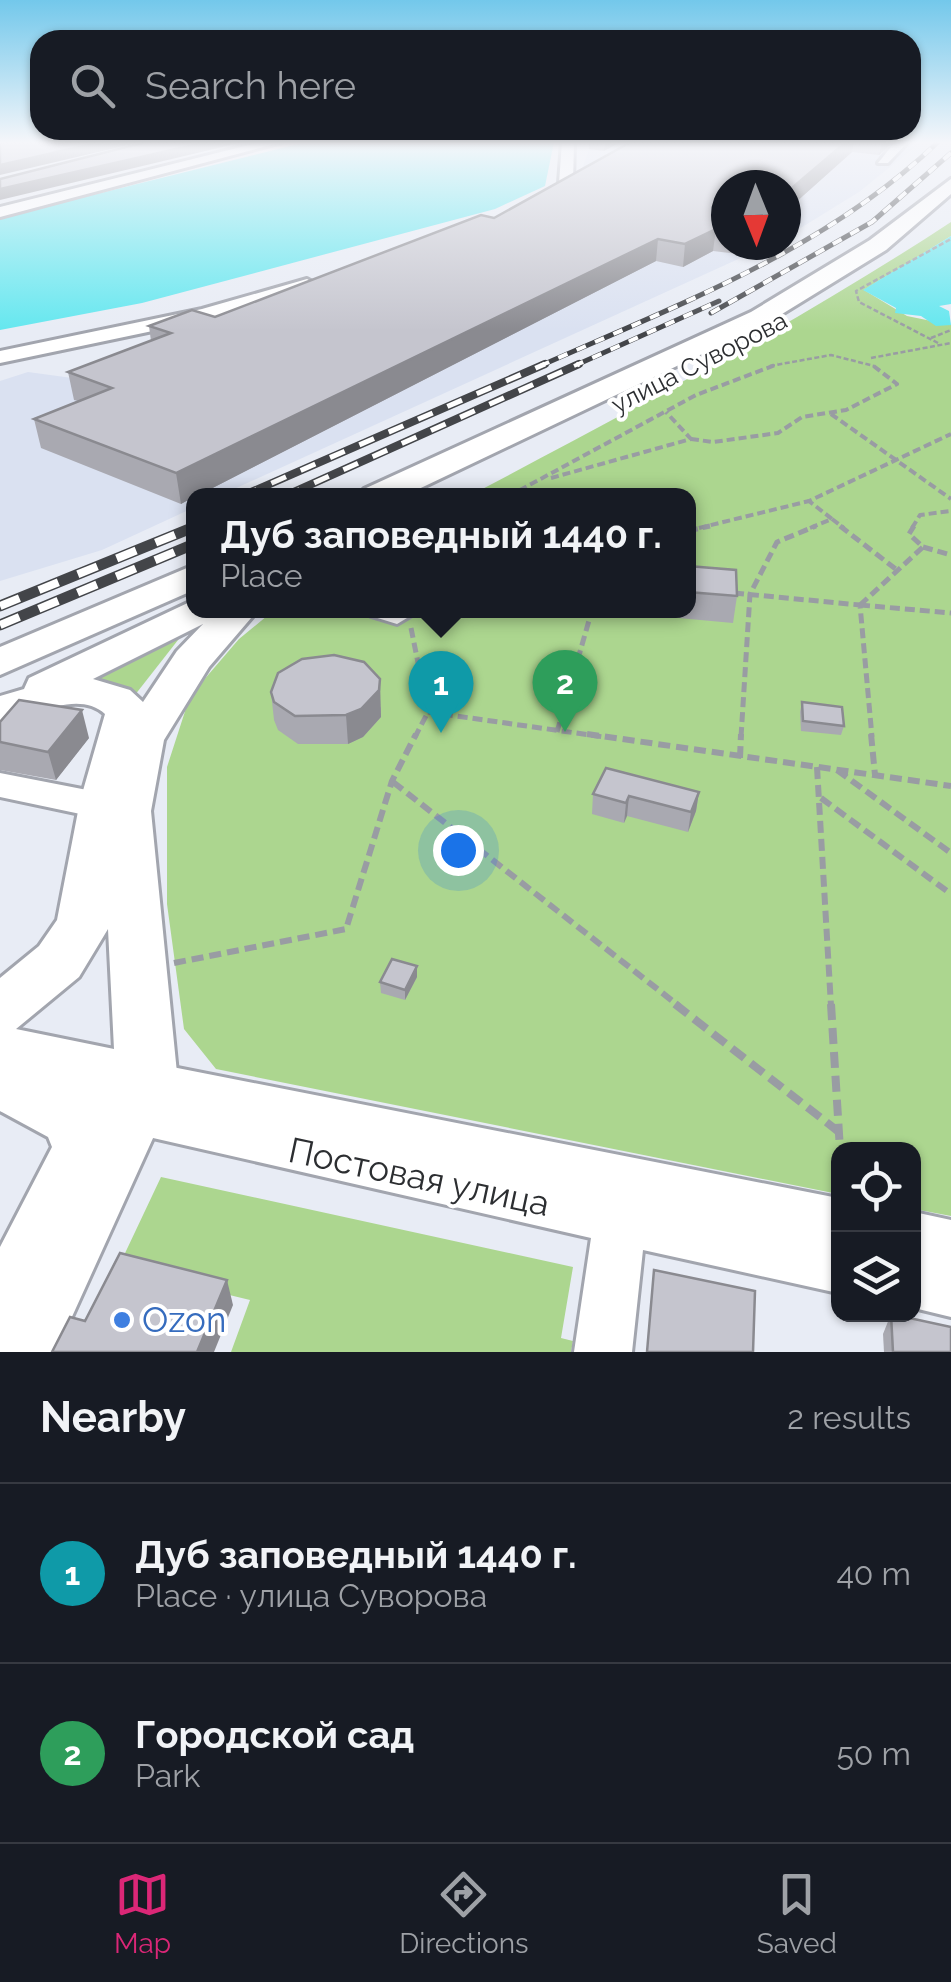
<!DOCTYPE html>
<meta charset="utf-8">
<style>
:root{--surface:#171b24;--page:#242831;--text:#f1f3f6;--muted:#9ea1a6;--line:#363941;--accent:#db2777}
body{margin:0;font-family:Raleway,sans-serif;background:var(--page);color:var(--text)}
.controls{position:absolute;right:30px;bottom:30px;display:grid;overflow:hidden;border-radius:20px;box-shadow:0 2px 8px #0004}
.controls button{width:90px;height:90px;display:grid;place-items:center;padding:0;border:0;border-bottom:2px solid var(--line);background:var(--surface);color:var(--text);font:50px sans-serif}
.compass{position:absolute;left:711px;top:170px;width:90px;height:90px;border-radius:50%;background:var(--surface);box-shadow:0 2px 8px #0004;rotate:179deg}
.you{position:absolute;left:458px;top:850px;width:35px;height:35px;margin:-25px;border:8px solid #fff;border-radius:50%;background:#1a73e8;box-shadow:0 0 0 15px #1a73e833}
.badge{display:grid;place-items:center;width:65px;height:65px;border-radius:50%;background:var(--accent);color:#fff;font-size:32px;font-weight:700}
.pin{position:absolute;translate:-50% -82px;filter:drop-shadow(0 2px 5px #0008)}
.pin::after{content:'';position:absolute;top:52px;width:35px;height:30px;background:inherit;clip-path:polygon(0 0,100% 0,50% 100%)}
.popup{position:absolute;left:186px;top:488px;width:510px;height:130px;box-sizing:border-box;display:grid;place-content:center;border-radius:20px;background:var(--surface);filter:drop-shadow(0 2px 8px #0005);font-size:32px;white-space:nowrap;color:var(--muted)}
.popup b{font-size:38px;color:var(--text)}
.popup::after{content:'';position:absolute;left:50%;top:100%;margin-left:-20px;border:20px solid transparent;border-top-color:var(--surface)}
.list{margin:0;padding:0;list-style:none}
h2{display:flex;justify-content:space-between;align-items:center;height:130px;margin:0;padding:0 40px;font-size:42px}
h2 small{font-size:32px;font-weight:400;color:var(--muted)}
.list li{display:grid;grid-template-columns:65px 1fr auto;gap:30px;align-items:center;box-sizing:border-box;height:180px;padding:0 40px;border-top:2px solid var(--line)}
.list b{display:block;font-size:38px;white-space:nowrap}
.list p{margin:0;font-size:32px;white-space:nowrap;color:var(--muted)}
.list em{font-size:32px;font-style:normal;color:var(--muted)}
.icon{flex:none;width:55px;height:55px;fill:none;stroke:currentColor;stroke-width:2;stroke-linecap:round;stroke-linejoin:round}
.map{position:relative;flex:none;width:951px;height:1352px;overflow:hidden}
.search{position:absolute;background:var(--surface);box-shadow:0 2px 8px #0004;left:30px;right:30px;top:30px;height:110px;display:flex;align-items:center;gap:25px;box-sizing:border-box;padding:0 35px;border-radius:30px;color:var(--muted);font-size:38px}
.sheet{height:490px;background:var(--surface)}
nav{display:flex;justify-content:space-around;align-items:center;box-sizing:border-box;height:140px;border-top:2px solid var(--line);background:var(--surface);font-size:28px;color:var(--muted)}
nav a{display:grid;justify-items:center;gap:5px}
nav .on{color:var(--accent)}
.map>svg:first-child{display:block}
</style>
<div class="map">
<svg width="951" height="1352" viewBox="0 0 951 1352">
<rect width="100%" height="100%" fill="#e8ecf5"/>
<polygon fill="#dae1f1" points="592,142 921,142 859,192 786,237 786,185 726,185 726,245 769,245 221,495 194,496 193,508 102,550 0,581 0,381 28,372 109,383 480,237 577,182"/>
<g fill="#acd68f">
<path d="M951,222V236L864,290L907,316L951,325V1216L914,1209V1150H838V1194L216,1069L184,1029L167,904V767L190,696L239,639L273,611L688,610V496L471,495C634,409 797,323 951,222Z"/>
<polygon points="189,626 131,700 71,684"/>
<polygon points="161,1177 573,1267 561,1338 573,1341 571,1352 231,1352 250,1300 118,1268"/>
</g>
<g fill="#64e7ef">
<polygon points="306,142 554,142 545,186 495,209 142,303 0,330 0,218"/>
<polygon points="951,236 951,304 939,306 949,311 951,325 936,326 921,316 895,313 896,308 863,290"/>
</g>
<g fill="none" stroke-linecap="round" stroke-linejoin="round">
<defs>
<g id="minor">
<polygon points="261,142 282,142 0,217 0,207"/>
<polygon points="562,142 574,142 573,183 566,187 559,183"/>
<polygon points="895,142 908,142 888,163 878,163"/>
<polygon points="307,279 316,284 313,288 205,320 0,363 0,351 202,309"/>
<polygon points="367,610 409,610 412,615 397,624 371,616"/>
<polygon points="0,773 123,797 136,801 142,810 136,819 123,823 0,797"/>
<polygon points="147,1062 838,1198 838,1293 643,1250 632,1352 574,1352 591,1238 118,1130 111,1115 118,1100 129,1096 123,1083 130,1068"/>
<polygon points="0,1066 83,1107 102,1147 85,1195 20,1322 0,1330 0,1247 52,1147 48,1137 0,1111"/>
<polygon points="914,1212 951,1220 951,1317 914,1308"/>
</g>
<g id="major">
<polygon points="951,179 951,194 886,250 769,322 404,496 359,496 364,489 751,312 870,240"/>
<polygon points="194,565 194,590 0,675 0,647"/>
<path d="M194,600V610H258L209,667L164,740L151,811L178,1083L56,1352H0V1306L90,1132L0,1111V978L39,946L57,920L80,801L105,714C77,689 31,717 0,725V696L24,689L29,678ZM203,624L177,651L143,702L130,690L93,679ZM108,929L114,1049L16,1029L79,977Z"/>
</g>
</defs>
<use href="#minor" stroke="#a2a5ae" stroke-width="6"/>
<use href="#major" stroke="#a2a5ae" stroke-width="6"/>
<g stroke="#999ca3" stroke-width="2.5" stroke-dasharray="5 2.5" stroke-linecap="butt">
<polyline points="931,338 951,330"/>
<polyline points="938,343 859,302 856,291 951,239"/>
<polyline points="871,358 951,343"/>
<polyline points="770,366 831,355 874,366"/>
</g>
<g stroke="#999ca3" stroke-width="4" stroke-dasharray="8 4" stroke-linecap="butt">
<polyline points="831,414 951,499"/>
<polyline points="691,439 713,442 778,433 802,417 846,410 897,384 871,364"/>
<polyline points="551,478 691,439 666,412"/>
<polyline points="509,496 696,395 778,364"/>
<polyline points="832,519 844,528"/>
<polyline points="699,528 809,501"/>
<polyline points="810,528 832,519 809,501 951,434"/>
<polyline points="912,528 920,515 951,511"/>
</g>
<g stroke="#999ca3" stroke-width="5" stroke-dasharray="10 5" stroke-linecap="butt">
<polyline points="840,526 897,570"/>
<polyline points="688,531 710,526"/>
<polyline points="923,547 951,555"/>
<polyline points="734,593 860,605 872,737"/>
<polyline points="860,605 923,547 909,534 914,526"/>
<polyline points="860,605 951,613"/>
<polyline points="411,628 428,712 415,737"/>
<polyline points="428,712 604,737"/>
<polyline points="557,732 592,610"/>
<polyline points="741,737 750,594 777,542 816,526"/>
</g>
<g stroke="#999ca3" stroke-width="6" stroke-dasharray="12 6" stroke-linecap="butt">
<polyline points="587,734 951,786"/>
<polyline points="871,734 875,775"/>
<polyline points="740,758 741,734"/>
<polyline points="817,767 831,1006"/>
<polyline points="837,770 951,853"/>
<polyline points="393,782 679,1006"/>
<polyline points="821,798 951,894"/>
<polyline points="174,963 346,929 392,781 416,734"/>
</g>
<g stroke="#999ca3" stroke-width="8" stroke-dasharray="16 8" stroke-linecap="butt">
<polyline points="675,1004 839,1132"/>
<polyline points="831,1004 840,1150"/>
</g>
<use href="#minor" fill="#fff" fill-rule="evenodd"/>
<use href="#major" fill="#fff" fill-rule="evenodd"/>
<defs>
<g id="rail-far2">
<polyline points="711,313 872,222 951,153"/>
<path d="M540,366C680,304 825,250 938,142"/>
<polyline points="574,366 719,301"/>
</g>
<g id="rail-far1">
<polyline points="242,496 545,364"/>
<polyline points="285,496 579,364"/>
</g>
<g id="rail">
<polyline points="0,606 194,527"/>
<polyline points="0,625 194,544"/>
</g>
</defs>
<use href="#rail-far2" stroke="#434549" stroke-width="5"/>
<use href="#rail-far1" stroke="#434549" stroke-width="8"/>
<use href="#rail" stroke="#434549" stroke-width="11"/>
<use href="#rail-far2" stroke="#fff" stroke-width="4" stroke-dasharray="10" stroke-linecap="butt"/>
<use href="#rail-far1" stroke="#fff" stroke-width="5" stroke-dasharray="16" stroke-linecap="butt"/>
<use href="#rail" stroke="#fff" stroke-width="8" stroke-dasharray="21" stroke-linecap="butt"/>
</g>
<g fill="#a9a9b1">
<polygon points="589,142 620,142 604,151 589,149"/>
<polygon points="631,142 893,142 879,155 852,152 786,211 786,185 726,185 726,245 748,245 738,254 713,251 683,267 656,261 197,496 194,496 181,504 41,448 34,419 78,401 74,400 68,372 151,341 149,326 215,317 494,218"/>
<polygon points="688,566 737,596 733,623 635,614 635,610 688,610"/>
<polygon points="271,692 381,707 381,717 363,737 348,744 298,744 278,730 274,720"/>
<polygon points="802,702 844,726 841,735 801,731 800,712"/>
<polygon points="0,722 89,738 56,780 0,770"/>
<polygon points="699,792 696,811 688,832 627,816 624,823 592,814 593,794"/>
<polygon points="417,966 417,977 405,1000 381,993 380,982"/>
<polygon points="891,1314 951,1352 884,1352 883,1334"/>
</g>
<g fill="#8a8a90">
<polygon points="101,142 141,142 0,175 0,165"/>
<polygon points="207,142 243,142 0,200 0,189"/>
<polygon points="605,142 620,142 604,151"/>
<polygon points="846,142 854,142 852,152 786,211 786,193"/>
<polygon points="882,142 893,142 879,155"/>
<polygon points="716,229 713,251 683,267 685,244"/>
<polygon points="658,239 656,261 197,496 194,496 194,497 181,504 176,473"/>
<polygon points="739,245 748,245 738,254"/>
<polygon points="380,679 381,717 363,737 348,744 346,715"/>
<polygon points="82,710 89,738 56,780 48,752"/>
<polygon points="699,792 696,811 688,832 691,812"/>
<polygon points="629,796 627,816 624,823 626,803"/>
<polygon points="417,966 417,977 405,1000 405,990"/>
<polygon points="227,1280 233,1305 214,1352 197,1352"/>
</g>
<g fill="#c5c5ce" stroke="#8a8a90" stroke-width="2.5">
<polygon points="0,142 101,142 0,165"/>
<polygon points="146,142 207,142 0,189 0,179"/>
<polygon points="631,142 846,142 786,193 786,185 726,185 726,230 716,229 685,244 658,239 176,473 34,419 112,388 68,372 171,333 149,326 192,310 215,317 481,215 494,218"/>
<polygon points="688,566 736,570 737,596 688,592"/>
<polygon points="334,655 364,662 380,679 379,690 361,709 346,715 295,716 274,702 271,692 278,673 302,659"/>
<polygon points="19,700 82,710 48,752 0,742 0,722"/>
<polygon points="802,702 842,707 844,726 803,721"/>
<polygon points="606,768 699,792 691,812 629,796 626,803 593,794"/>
<polygon points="392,959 417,966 405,990 380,982"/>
<polygon points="120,1253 227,1280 197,1352 52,1352 70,1317 85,1321"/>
<polygon points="654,1270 755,1291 753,1352 647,1352"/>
<polygon points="891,1314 951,1327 951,1352 893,1352"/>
</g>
<linearGradient id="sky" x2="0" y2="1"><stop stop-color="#73c8eb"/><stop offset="0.43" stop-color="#f5f6fa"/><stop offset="1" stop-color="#f5f6fa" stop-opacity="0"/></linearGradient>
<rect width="951" height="331" fill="url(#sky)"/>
<circle fill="#3f7fe0" stroke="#fff" stroke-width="4" cx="122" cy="1320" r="10"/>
<g text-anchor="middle" stroke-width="8" stroke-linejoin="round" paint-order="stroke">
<g font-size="25" fill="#2c2e31" stroke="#fff">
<text transform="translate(699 362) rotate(-27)" y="9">улица Суворова</text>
</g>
<g font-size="35" fill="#2c2e31" stroke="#fff">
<text transform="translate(419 1177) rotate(12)" y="12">Постовая улица</text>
</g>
<g font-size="35" fill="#366cbe" stroke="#fff" text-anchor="start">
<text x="142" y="1332">Ozon</text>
</g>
</g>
</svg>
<div class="controls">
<button><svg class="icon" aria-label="locate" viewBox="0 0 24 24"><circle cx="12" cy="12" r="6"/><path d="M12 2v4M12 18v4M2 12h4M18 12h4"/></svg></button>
<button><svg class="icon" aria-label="layers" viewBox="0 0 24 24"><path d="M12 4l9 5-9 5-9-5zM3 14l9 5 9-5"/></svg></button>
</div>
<svg class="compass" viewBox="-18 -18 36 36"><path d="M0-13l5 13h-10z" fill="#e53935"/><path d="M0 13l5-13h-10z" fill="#9ea1a6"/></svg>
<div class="you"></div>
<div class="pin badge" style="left:441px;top:733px;background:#0f9aa8">1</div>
<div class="popup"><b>Дуб заповедный 1440 г.</b>Place</div>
<div class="pin badge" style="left:565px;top:732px;background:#2e9e5b">2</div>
<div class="search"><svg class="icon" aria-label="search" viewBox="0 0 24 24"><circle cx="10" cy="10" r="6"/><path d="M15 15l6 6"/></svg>Search here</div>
</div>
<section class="sheet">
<h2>Nearby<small>2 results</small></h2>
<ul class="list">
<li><span class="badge" style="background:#0f9aa8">1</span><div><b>Дуб заповедный 1440 г.</b><p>Place · улица Суворова</p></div><em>40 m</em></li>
<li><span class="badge" style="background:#2e9e5b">2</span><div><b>Городской сад</b><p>Park</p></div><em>50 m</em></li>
</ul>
</section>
<nav>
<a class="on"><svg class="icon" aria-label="map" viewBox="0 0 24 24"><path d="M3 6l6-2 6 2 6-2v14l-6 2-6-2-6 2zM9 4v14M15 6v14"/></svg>Map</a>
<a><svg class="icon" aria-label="directions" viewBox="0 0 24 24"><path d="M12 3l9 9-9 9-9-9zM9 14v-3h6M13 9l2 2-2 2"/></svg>Directions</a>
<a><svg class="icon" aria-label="saved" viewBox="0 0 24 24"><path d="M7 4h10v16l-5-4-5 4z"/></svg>Saved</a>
</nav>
